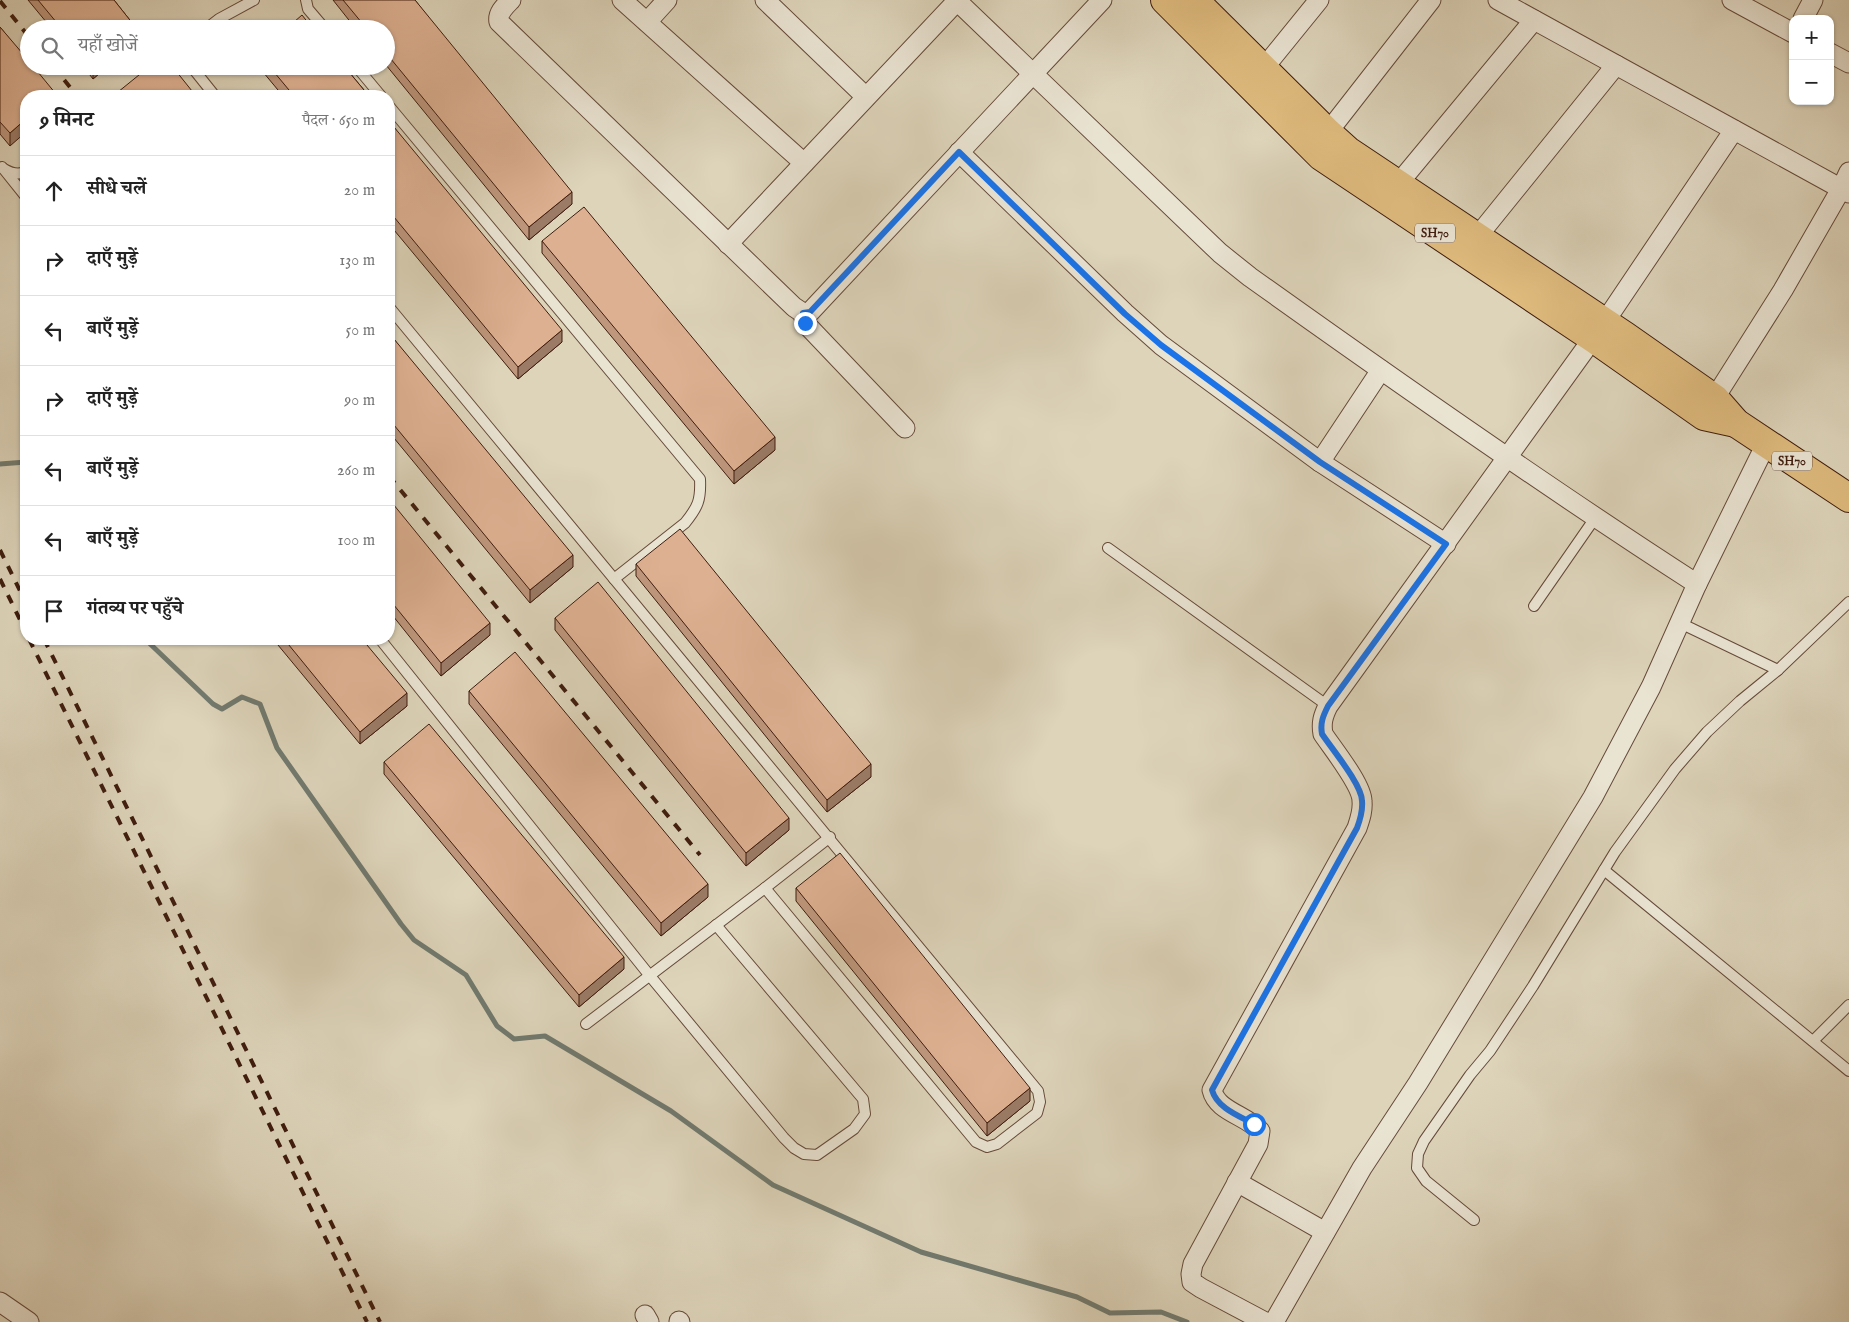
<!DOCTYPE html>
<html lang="hi">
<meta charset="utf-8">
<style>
:root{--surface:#fff;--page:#f6f6f6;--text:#222;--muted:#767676;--line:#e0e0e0}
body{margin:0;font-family:"IM FELL English","Noto Serif Devanagari",serif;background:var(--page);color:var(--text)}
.controls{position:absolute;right:15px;top:15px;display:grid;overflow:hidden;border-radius:10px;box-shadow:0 1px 4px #0004}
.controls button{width:45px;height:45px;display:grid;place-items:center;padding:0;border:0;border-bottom:1px solid var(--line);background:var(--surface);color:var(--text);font:25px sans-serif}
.stop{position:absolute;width:15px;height:15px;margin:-11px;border:4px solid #1a73e8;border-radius:50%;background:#fff}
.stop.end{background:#1a73e8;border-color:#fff;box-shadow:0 1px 5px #0008}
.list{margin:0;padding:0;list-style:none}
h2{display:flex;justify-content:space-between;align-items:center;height:65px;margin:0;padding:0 20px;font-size:21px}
h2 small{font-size:16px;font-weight:400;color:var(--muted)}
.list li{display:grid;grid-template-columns:32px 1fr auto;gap:15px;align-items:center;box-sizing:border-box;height:70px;padding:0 20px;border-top:1px solid var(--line)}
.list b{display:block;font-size:19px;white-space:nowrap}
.list em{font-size:16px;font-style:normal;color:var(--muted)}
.icon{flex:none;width:28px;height:28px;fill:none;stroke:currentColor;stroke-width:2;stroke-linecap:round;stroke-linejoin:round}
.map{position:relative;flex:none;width:1849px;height:1322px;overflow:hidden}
.search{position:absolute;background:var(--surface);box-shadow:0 1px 4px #0004;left:20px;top:20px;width:375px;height:55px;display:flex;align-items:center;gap:12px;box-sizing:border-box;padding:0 18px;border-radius:28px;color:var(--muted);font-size:19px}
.panel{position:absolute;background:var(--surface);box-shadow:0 1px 4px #0004;left:20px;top:90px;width:375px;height:555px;border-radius:20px}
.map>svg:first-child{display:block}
</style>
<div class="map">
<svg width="1849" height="1322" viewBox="0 0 1849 1322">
<rect width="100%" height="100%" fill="#ddd4ba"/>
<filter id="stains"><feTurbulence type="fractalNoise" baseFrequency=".004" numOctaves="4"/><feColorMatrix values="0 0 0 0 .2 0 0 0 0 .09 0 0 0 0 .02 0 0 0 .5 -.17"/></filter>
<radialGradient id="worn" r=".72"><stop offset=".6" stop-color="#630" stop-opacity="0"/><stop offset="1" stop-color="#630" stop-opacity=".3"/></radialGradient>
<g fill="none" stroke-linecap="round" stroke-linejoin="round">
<g stroke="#717a6f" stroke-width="5">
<polyline points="0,464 26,462"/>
<polyline points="145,639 213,704 222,709 242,697 260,704 277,748 401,924 414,940 466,975 497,1026 514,1039 545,1036 671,1111 773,1185 921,1252 1077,1297 1110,1313 1161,1312 1187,1322"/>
</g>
<defs>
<g id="service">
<polyline points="306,0 308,9 325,29"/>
<polyline points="206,29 219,19 254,0"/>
<polyline points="191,66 215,96"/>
<polyline points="356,66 381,96"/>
<path d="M389,106L700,479C701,500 698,507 685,523L614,579"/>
<polyline points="2,167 26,197"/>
<path d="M4,169C11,173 19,176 26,171"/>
<polyline points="389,307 1038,1091 1040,1102 1037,1113 997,1144 987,1147 976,1142 765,888 586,1024"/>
<polyline points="1108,548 1328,706"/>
<polyline points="1534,606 1595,518"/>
<polyline points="1680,623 1778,670"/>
<polyline points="380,639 650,976 784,1138 794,1148 804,1154 817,1155 854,1129 865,1114 863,1099 716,925"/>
<polyline points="1604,870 1849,1071"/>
<polyline points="765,888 830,837"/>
<polyline points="1813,1041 1849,1005"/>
<polyline points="1474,1220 1426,1181 1417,1168 1418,1154 1424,1141 1470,1075 1490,1051 1533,986 1615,852 1675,769 1707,732 1740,701 1778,670 1849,602"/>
</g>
<g id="minor">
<path d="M511,0C505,6 497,13 499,22L794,307L803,313L810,312L1102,0"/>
<polyline points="622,0 804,163"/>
<polyline points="765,0 866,97"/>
<path d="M956,0L1220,253L1250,277C1397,382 1545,486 1697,584"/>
<polyline points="1498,0 1849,193"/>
<polyline points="1732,0 1793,33"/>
<polyline points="1803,19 1813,0"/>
<polyline points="647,22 667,0"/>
<polyline points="1830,53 1849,63"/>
<polyline points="1263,69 1319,0"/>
<polyline points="1321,141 1431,0"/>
<polyline points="959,152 1125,313 1161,345 1320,462 1446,544"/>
<polyline points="1398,184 1534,20"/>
<polyline points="1477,237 1616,65"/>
<polyline points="728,244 957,1"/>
<polyline points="803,313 805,323 905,428"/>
<polyline points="1709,407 1783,290 1841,189 1849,172"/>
<polyline points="1320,462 1381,370"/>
<polyline points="1237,1182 1325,1232"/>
<polyline points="0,1302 29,1322"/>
<polyline points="645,1315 649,1322"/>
<polyline points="679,1321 680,1322"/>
<path d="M1265,1322L1201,1288L1192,1282L1191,1274L1193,1264L1258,1144L1260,1131C1247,1115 1217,1112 1212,1090L1357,828C1360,819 1363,811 1362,801C1362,785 1333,749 1323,734C1321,723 1323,716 1328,706L1604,323L1734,130"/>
<polyline points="1274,1322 1362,1168 1418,1083 1593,797 1651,687 1697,584 1766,444"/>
</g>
<g id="primary">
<polyline points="1165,0 1321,156 1593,338 1704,416 1736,423"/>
<polyline points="1194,0 1328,133 1348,151 1625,336 1715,399 1736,423 1849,498"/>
</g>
</defs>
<use href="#service" stroke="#664a39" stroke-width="12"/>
<use href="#minor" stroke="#664a39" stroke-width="21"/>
<use href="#primary" stroke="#3f1c0e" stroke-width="30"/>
<use href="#service" stroke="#e9e3d2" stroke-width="10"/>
<use href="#minor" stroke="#e9e3d2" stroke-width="19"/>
<use href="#primary" stroke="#deba7d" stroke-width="28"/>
<g stroke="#3f1c0e" stroke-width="4" stroke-dasharray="9 9" stroke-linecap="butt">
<polyline points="0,1 29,37"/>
<polyline points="53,66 77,96"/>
<polyline points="389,476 700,855"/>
<polyline points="0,550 26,603"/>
<polyline points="0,579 26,632"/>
<polyline points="29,639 367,1322"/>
<polyline points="44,639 380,1322"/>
</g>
</g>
<g fill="#be977d" stroke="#3f1c0e">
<polygon points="28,0 114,0 137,29 52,29"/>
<polygon points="333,0 415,0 572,204 529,240 386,65 386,29 356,29"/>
<polygon points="0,27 56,96 10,146 0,134"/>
<polygon points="83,66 108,66 93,79"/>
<polygon points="258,66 344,66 369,96 283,96"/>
<polygon points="389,121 562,342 518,379 389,224"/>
<polygon points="542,241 775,450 734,484 542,253"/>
<polygon points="389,333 573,567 530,603 389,432"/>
<polygon points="389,499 490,635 441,676 389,611"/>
<polygon points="636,564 871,777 827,812 636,576"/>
<polygon points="555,618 789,830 746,866 555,630"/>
<polygon points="273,639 362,639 407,706 360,744"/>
<polygon points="469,691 708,897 661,936 469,704"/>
<polygon points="384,762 624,969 579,1007 384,774"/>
<polygon points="796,888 1030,1101 987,1136 796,901"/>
</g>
<g fill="#9b7b66" stroke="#3f1c0e">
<polygon points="93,66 108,66 93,79"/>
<polygon points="26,119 26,132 10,146 10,133"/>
<polygon points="572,192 572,204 529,240 529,227"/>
<polygon points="562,330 562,342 518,379 518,367"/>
<polygon points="775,437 775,450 734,484 734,471"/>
<polygon points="573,555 573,567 530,603 530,590"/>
<polygon points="490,623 490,635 441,676 441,663"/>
<polygon points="407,693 407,706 360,744 360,732"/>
<polygon points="871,764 871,777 827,812 827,800"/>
<polygon points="789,818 789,830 746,866 746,853"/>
<polygon points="708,884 708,897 661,936 661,923"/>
<polygon points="624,957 624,969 579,1007 579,995"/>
<polygon points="1030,1088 1030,1101 987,1136 987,1123"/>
</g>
<g fill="#ddb091" stroke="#3f1c0e">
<polygon points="38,0 114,0 137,29 62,29"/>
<polygon points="343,0 415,0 572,192 529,227 386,53 386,29 367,29"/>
<polygon points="302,15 313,29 286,29"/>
<polygon points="0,27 29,61 29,66 33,66 56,94 53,96 26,96 26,119 10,133 0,122"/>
<polygon points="150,66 172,66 196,96 121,96 118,92"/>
<polygon points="269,66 344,66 369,96 294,96"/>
<polygon points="389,121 562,330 518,367 389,211"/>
<polygon points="584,207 775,437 734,471 542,241"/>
<polygon points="389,333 573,555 530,590 389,419"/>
<polygon points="389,499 490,623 441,663 389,599"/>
<polygon points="680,529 871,764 827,800 636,564"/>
<polygon points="598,582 789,818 746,853 555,618"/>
<polygon points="284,639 362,639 407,693 360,732"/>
<polygon points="515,652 708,884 661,923 469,691"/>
<polygon points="429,724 624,957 579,995 384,762"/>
<polygon points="840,853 1030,1088 987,1123 796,888"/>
</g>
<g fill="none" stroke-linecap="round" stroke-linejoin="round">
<path stroke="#1a73e8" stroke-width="6" d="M805,323L803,313L810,312L959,152L1125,314L1161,345L1320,462L1446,544L1328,706C1323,716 1320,723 1322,734C1332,749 1362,785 1362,801C1363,811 1360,820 1357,828L1212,1090C1217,1108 1239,1116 1254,1124"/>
</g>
<g text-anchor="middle" stroke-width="4.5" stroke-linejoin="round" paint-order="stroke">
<g fill="#e9e3d2" stroke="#725849" stroke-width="1">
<rect x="1415" y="223.5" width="40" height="19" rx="4"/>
<rect x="1772" y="451.5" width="40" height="19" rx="4"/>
</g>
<g font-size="12" font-weight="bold" fill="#3f1c0e">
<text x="1435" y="237">SH70</text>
<text x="1792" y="465">SH70</text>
</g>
</g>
<rect width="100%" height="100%" filter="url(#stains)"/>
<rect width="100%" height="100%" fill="url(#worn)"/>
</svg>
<div class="controls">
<button>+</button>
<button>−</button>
</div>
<div class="stop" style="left:1254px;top:1124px"></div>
<div class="stop end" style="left:805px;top:323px"></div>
<div class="search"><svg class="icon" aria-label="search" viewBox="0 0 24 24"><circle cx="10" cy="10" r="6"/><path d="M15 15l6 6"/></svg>यहाँ खोजें</div>
<section class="panel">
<h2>9 मिनट<small>पैदल · 650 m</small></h2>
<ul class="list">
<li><svg class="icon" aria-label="ahead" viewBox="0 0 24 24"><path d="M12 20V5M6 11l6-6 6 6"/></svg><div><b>सीधे चलें</b></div><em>20 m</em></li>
<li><svg class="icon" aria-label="right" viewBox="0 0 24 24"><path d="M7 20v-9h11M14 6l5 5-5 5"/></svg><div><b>दाएँ मुड़ें</b></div><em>130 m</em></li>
<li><svg class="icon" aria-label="left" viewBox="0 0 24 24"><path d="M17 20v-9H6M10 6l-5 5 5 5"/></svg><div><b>बाएँ मुड़ें</b></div><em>50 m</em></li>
<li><svg class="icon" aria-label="right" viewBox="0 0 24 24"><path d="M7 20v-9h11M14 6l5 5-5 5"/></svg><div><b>दाएँ मुड़ें</b></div><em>90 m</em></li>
<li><svg class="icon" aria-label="left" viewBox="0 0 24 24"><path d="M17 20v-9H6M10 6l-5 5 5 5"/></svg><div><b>बाएँ मुड़ें</b></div><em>260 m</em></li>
<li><svg class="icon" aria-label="left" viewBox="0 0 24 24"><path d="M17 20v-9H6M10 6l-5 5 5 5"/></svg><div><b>बाएँ मुड़ें</b></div><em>100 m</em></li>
<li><svg class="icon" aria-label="arrive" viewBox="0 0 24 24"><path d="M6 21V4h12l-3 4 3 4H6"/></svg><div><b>गंतव्य पर पहुँचे</b></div></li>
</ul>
</section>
</div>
